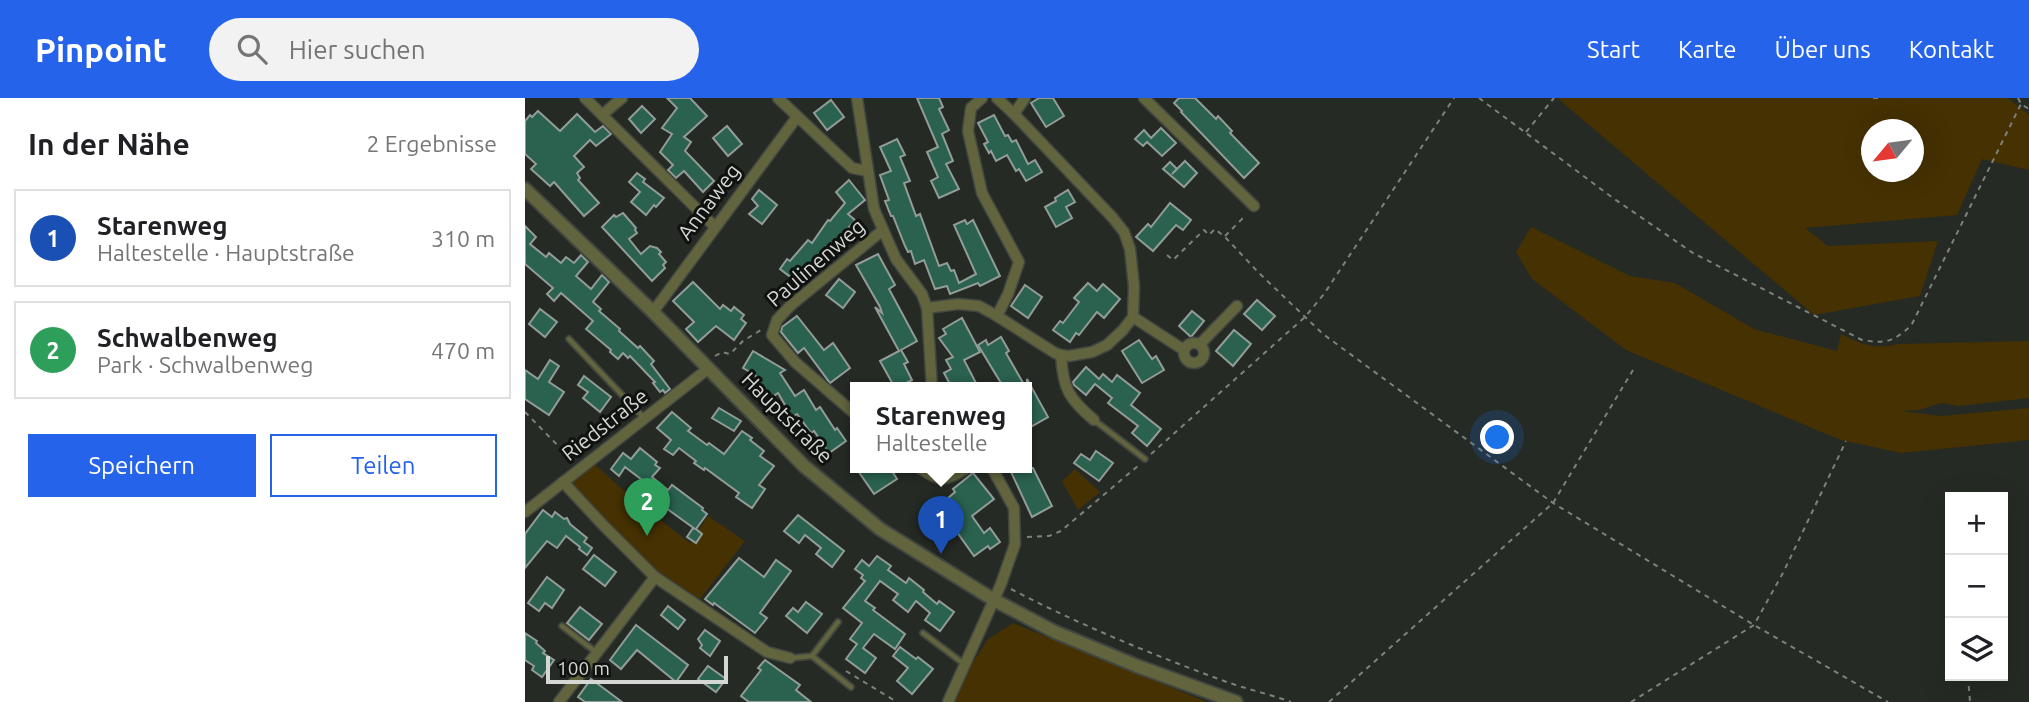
<!DOCTYPE html>
<html lang="de">
<meta charset="utf-8">
<style>
:root{--surface:#fff;--page:#f2f2f2;--text:#202124;--muted:#757577;--line:#e0e0e0;--accent:#2563eb}
body{margin:0;font-family:Ubuntu,sans-serif;background:var(--page);color:var(--text)}
.controls{position:absolute;right:21px;bottom:21px;display:grid;overflow:hidden;border-radius:0px;box-shadow:0 7px 28px #0002}
.controls button{width:63px;height:63px;display:grid;place-items:center;padding:0;border:0;border-bottom:2px solid var(--line);background:var(--surface);color:var(--text);font:35px sans-serif}
.compass{position:absolute;left:1336px;top:21px;width:63px;height:63px;border-radius:50%;background:var(--surface);box-shadow:0 7px 28px #0002;rotate:241deg}
.scale{position:absolute;left:21px;bottom:18px;width:182px;box-sizing:border-box;padding-left:7px;border:4px solid #d4d7d3;border-top:0;font-size:19px;line-height:24px;white-space:nowrap;color:#d4d7d3;-webkit-text-stroke:5px #0f120f;paint-order:stroke}
.you{position:absolute;left:973px;top:340px;width:24px;height:24px;margin:-18px;border:5px solid #fff;border-radius:50%;background:#1a73e8;box-shadow:0 0 0 10px #1a73e833}
.badge{display:grid;place-items:center;width:46px;height:46px;border-radius:50%;background:var(--accent);color:#fff;font-size:23px;font-weight:700}
.pin{position:absolute;translate:-50% -58px;filter:drop-shadow(0 2px 4px #0008)}
.pin::after{content:'';position:absolute;top:37px;width:24px;height:21px;background:inherit;clip-path:polygon(0 0,100% 0,50% 100%)}
.popup{position:absolute;left:325px;top:284px;width:182px;height:91px;box-sizing:border-box;display:grid;place-content:center;border-radius:0px;background:var(--surface);filter:drop-shadow(0 2px 5px #0005);font-size:23px;white-space:nowrap;color:var(--muted)}
.popup b{font-size:26px;color:var(--text)}
.popup::after{content:'';position:absolute;left:50%;top:100%;margin-left:-14px;border:14px solid transparent;border-top-color:var(--surface)}
.list{margin:0;padding:0;list-style:none}
h2{display:flex;justify-content:space-between;align-items:center;height:91px;margin:0;padding:0 28px;font-size:30px}
h2 small{font-size:23px;font-weight:400;color:var(--muted)}
.list li{display:grid;grid-template-columns:46px 1fr auto;gap:21px;align-items:center;box-sizing:border-box;height:98px;margin:0 14px 14px;padding:0 14px;border:2px solid var(--line);border-radius:0px}
.list b{display:block;font-size:26px;white-space:nowrap}
.list p{margin:0;font-size:23px;white-space:nowrap;color:var(--muted)}
.list em{font-size:23px;font-style:normal;color:var(--muted)}
.actions{display:flex;gap:14px;padding:21px 28px}
.actions a{flex:1;padding:16px 0;border:2px solid var(--accent);border-radius:0px;text-align:center;font-size:24px;color:var(--accent)}
.actions .main{background:var(--accent);color:#fff}
.icon{flex:none;width:38px;height:38px;fill:none;stroke:currentColor;stroke-width:2;stroke-linecap:round;stroke-linejoin:round}
.map{position:relative;flex:none;width:1504px;height:604px;overflow:hidden}
header{display:flex;align-items:center;gap:42px;box-sizing:border-box;height:98px;padding:0 35px;background:var(--accent);color:#fff}
header strong{font-size:33px}
nav{display:flex;gap:38px;margin-inline-start:auto;font-size:24px}
.search{width:490px;height:63px;background:var(--page);display:flex;align-items:center;gap:18px;box-sizing:border-box;padding:0 24px;border-radius:38px;color:var(--muted);font-size:26px}
main{display:flex}
aside{flex:1;background:var(--surface)}
.map>svg:first-child{display:block}
</style>
<header>
<strong>Pinpoint</strong>
<div class="search"><svg class="icon" aria-label="search" viewBox="0 0 24 24"><circle cx="10" cy="10" r="6"/><path d="M15 15l6 6"/></svg>Hier suchen</div>
<nav><a>Start</a><a>Karte</a><a>Über uns</a><a>Kontakt</a></nav>
</header>
<main>
<aside>
<h2>In der Nähe<small>2 Ergebnisse</small></h2>
<ul class="list">
<li><span class="badge" style="background:#1a4fb4">1</span><div><b>Starenweg</b><p>Haltestelle · Hauptstraße</p></div><em>310 m</em></li>
<li><span class="badge" style="background:#2e9e5b">2</span><div><b>Schwalbenweg</b><p>Park · Schwalbenweg</p></div><em>470 m</em></li>
</ul>
<div class="actions"><a class="main">Speichern</a><a>Teilen</a></div>
</aside>
<div class="map">
<svg width="1504" height="604" viewBox="0 0 1504 604">
<rect width="100%" height="100%" fill="#252a24"/>
<g fill="#453102" fill-rule="evenodd">
<path d="M1032,0H1483L1504,17V72L1457,61L1432,117L1280,130L1303,148L1413,143L1395,198L1289,217ZM1346,32H1388V74H1346Z"/>
<path d="M1006,129L1105,178L1150,185L1229,231L1312,253L1316,236C1335,246 1351,252 1372,246L1504,243V300L1435,308L1416,305L1394,312L1376,313L1416,318L1504,310V342L1376,355L1316,342L1101,252L1007,181L991,154Z"/>
<polygon points="65,362 106,399 165,445 183,418 220,443 171,506 130,479 38,384"/>
<polygon points="550,371 575,394 553,412 537,383"/>
<polygon points="488,525 682,604 423,604 462,542"/>
</g>
<g fill="#2a614f" stroke="#929c98" stroke-width="2">
<polygon points="142,0 165,0 182,18 159,39 166,44 160,53 189,83 178,94 159,73 151,80 143,72 148,67 135,54 147,36 137,30 152,10"/>
<polygon points="392,0 414,0 418,9 414,11 424,32 417,36 428,63 421,66 434,91 414,100 406,83 413,79 402,54 413,49"/>
<polygon points="514,0 528,0 539,18 521,29 506,5"/>
<polygon points="654,0 670,0 691,21 693,18 707,33 705,35 734,65 719,80 656,14 657,13 649,5"/>
<polygon points="306,2 319,19 302,32 289,15"/>
<polygon points="117,8 130,21 116,35 104,21"/>
<polygon points="13,13 35,33 52,16 70,34 78,28 86,36 71,48 65,42 49,58 59,69 52,75 55,80 53,82 74,105 59,118 29,84 25,88 6,71 11,66 0,56 0,23 5,17 7,19"/>
<polygon points="469,17 480,38 483,37 487,44 491,42 503,66 510,62 517,74 501,83 494,71 491,73 482,57 471,63 466,53 464,55 459,46 463,44 453,25"/>
<polygon points="202,28 217,46 203,58 188,40"/>
<polygon points="636,30 651,45 637,58 622,44 618,48 610,41 619,32 626,40"/>
<polygon points="372,41 380,57 375,59 385,83 379,85 391,118 395,116 414,168 422,165 426,173 429,172 434,185 451,176 429,127 440,122 442,126 448,122 475,178 455,188 453,185 425,196 422,188 410,191 399,162 390,166 386,153 383,154 380,148 368,118 366,118 360,103 364,102 355,77 366,73 355,49"/>
<polygon points="660,63 672,75 659,89 638,71 645,64 652,71 647,76"/>
<polygon points="112,75 120,81 118,84 139,100 131,109 129,107 121,117 106,104 115,94 104,84"/>
<polygon points="324,82 340,102 323,116 330,122 320,134 324,137 313,152 306,147 289,167 287,165 272,184 255,171 262,161 265,163 283,142 287,145 303,122 305,123 320,105 311,94"/>
<polygon points="234,92 252,107 237,126 224,116 233,108 227,101"/>
<polygon points="543,92 550,104 541,109 547,120 531,129 520,109 531,103 530,100"/>
<polygon points="645,105 666,122 658,132 651,127 628,153 611,139 623,126 626,129"/>
<polygon points="98,115 111,130 110,132 112,135 104,141 116,156 125,148 132,150 136,154 134,156 141,164 138,167 140,170 127,183 77,129 89,117 91,119"/>
<polygon points="0,128 11,139 5,146 21,159 24,155 36,165 41,159 49,165 56,157 63,164 51,178 66,191 77,177 84,184 68,204 76,211 74,213 95,231 94,233 113,250 115,248 129,263 126,266 145,291 140,295 138,292 135,294 128,285 130,284 105,258 103,260 98,255 93,261 85,254 86,252 61,231 68,223 36,195 29,203 22,196 28,190 0,166"/>
<polygon points="353,156 370,187 364,191 392,243 376,252 383,264 379,266 387,282 372,290 370,290 355,263 374,253 350,209 357,215 355,209 331,167"/>
<polygon points="314,181 330,194 318,210 301,197"/>
<polygon points="168,184 195,211 198,207 206,213 209,209 219,217 216,221 221,225 209,242 191,228 173,244 161,231 169,224 148,203"/>
<polygon points="563,185 572,193 578,186 595,201 579,220 572,214 554,237 551,235 545,244 528,232 535,223 538,225 554,204 549,200"/>
<polygon points="500,187 517,199 503,220 486,208"/>
<polygon points="732,202 750,218 737,232 719,216"/>
<polygon points="15,211 32,224 20,239 4,226"/>
<polygon points="667,213 679,223 666,239 654,228"/>
<polygon points="272,218 299,252 308,245 325,270 305,285 279,250 273,255 256,234 257,229"/>
<polygon points="437,220 455,254 439,262 451,285 442,290 427,290 419,275 426,271 421,262 428,259 414,240 421,236 418,231"/>
<polygon points="709,232 726,246 708,268 691,253"/>
<polygon points="476,239 484,253 481,255 501,290 479,290 453,247 461,242 463,247"/>
<polygon points="614,242 627,261 631,258 639,272 617,285 597,253"/>
<polygon points="228,253 260,272 255,275 270,298 279,292 291,312 295,309 310,332 312,330 321,343 304,355 289,333 286,335 272,316 267,319 253,295 246,300 230,277 218,270"/>
<polygon points="25,262 34,268 24,284 39,294 24,317 0,301 0,272 13,281"/>
<polygon points="561,269 574,281 578,276 587,284 592,277 615,295 606,307 636,331 622,348 607,335 613,328 583,305 587,300 570,286 561,297 549,287 548,284"/>
<polygon points="59,278 86,299 75,314 58,300 63,294 53,287"/>
<polygon points="502,281 523,319 502,331"/>
<polygon points="194,310 216,323 209,333 187,320"/>
<polygon points="147,314 166,330 163,333 182,347 184,345 199,356 217,333 227,340 225,342 239,353 235,358 249,368 234,387 240,391 227,410 211,399 214,395 180,370 179,372 169,365 171,363 154,350 148,357 139,351 146,342 132,330"/>
<polygon points="115,350 132,364 130,367 135,370 127,379 143,392 147,387 178,410 177,412 182,416 171,431 177,436 171,445 162,439 168,430 170,431 134,405 137,401 120,387 121,385 100,369 94,378 86,371 98,355 106,361"/>
<polygon points="571,353 588,365 574,383 549,365 556,356 565,362"/>
<polygon points="331,370 365,370 372,381 349,396"/>
<polygon points="493,370 508,370 527,408 507,419 486,374"/>
<polygon points="448,375 469,401 447,418 459,435 465,430 475,444 465,451 463,448 449,458 429,430 418,439 401,419 430,394 428,391"/>
<polygon points="18,412 27,419 30,414 39,421 42,420 45,426 62,440 59,444 67,450 62,457 54,451 55,449 41,438 32,450 22,443 0,470 0,436"/>
<polygon points="273,417 319,453 307,469 291,456 296,450 280,437 274,445 259,433"/>
<polygon points="69,457 91,474 80,488 58,471"/>
<polygon points="352,458 366,468 363,472 381,485 384,480 399,492 398,494 412,506 414,503 429,514 415,533 400,522 405,515 391,503 383,514 368,502 373,496 355,483 340,503 350,510 348,512 380,536 370,551 349,536 338,550 351,560 340,575 321,561 332,546 325,541 337,525 318,510 340,483 336,480 338,477 330,471 337,462 344,468"/>
<polygon points="214,460 239,479 251,462 266,473 235,515 242,520 230,535 189,505 188,507 180,501"/>
<polygon points="22,479 39,492 27,510 20,505 14,513 3,505"/>
<polygon points="281,504 297,516 282,535 261,518 268,510 273,514"/>
<polygon points="143,508 160,522 153,531 136,517"/>
<polygon points="55,509 77,526 64,542 42,525"/>
<polygon points="111,527 163,567 151,584 112,552 96,571 85,562"/>
<polygon points="180,532 195,543 185,558 175,550 177,547 173,541"/>
<polygon points="0,535 12,543 11,545 20,553 18,555 29,562 17,579 7,572 9,568 0,562"/>
<polygon points="375,549 391,561 393,559 408,571 387,596 372,583 383,570 368,558"/>
<polygon points="240,562 275,587 271,592 286,604 224,604 216,598 236,572 233,570"/>
<polygon points="183,568 201,581 191,594 173,581"/>
<polygon points="66,581 81,592 97,604 60,604 53,599"/>
</g>
<g fill="none" stroke-linecap="round" stroke-linejoin="round">
<defs>
<g id="service">
<polyline points="44,241 119,320"/>
<polyline points="569,322 620,361"/>
<polyline points="37,528 72,555"/>
<polyline points="398,535 439,566"/>
<polyline points="287,558 313,524"/>
<polyline points="266,560 287,558 326,589"/>
</g>
<g id="minor">
<polyline points="60,0 190,129"/>
<polyline points="253,0 327,70 342,73"/>
<polyline points="332,0 349,111 371,161 397,196 402,210 407,290"/>
<polyline points="457,0 446,10 443,33 457,95 494,164 483,196 472,218"/>
<polyline points="619,0 729,108"/>
<polyline points="489,16 500,0"/>
<polyline points="77,17 97,0"/>
<polyline points="402,210 433,206 454,208 472,218 530,255 536,257 544,258 567,254 582,247 598,232 608,219 609,188 605,151 599,134 588,120 489,16 472,0"/>
<polyline points="128,214 272,19"/>
<polyline points="608,219 659,252"/>
<circle cx="669" cy="255" r="10"/>
<polyline points="675,246 712,208"/>
<path d="M536,257C538,290 543,300 569,322"/>
<polyline points="330,316 270,264 247,237 252,222 265,208 358,132"/>
<path d="M395,370C416,385 420,383 442,370"/>
<polyline points="38,384 78,427 130,479 242,554 265,560"/>
<polyline points="0,414 184,270"/>
<polyline points="34,604 130,479"/>
<polyline points="423,604 476,486 490,446 489,410 467,370"/>
</g>
<polyline id="tertiary" points="0,91 128,214 279,368 355,431 469,502 530,534 612,568 711,604"/>
</defs>
<use href="#service" stroke="#414640" stroke-width="8"/>
<use href="#minor" stroke="#414640" stroke-width="13"/>
<use href="#tertiary" stroke="#414640" stroke-width="16"/>
<g stroke="#7e827d" stroke-width="2" stroke-dasharray="5 5" stroke-linecap="butt">
<path d="M954,0L1088,100L1168,155L1337,242C1361,246 1367,244 1386,228L1496,6"/>
<polyline points="1348,0 1356,0"/>
<polyline points="1493,0 1496,6 1504,11"/>
<polyline points="1001,34 1029,0"/>
<polyline points="700,138 721,117"/>
<polyline points="642,157 648,162 679,132 684,137 690,131 700,139 734,175 798,236 1028,405 1229,527 1363,604"/>
<polyline points="190,258 197,254 205,256 218,243 236,232"/>
<polyline points="0,314 48,363"/>
<polyline points="626,356 780,219 799,196 929,0"/>
<polyline points="502,439 524,438 536,433 614,367"/>
<path d="M486,491C555,527 626,556 699,583C721,591 744,596 766,604"/>
<polyline points="321,573 372,604"/>
<polyline points="1443,578 1445,604"/>
<polyline points="804,604 1028,405 1108,272"/>
<polyline points="1106,604 1229,527 1259,473 1321,343"/>
</g>
<use href="#service" stroke="#61643d" stroke-width="4.5"/>
<use href="#minor" stroke="#61643d" stroke-width="10"/>
<use href="#tertiary" stroke="#61643d" stroke-width="12"/>
</g>
<g text-anchor="middle" stroke-width="6" stroke-linejoin="round" paint-order="stroke">
<g font-size="21" fill="#d4d7d3" stroke="#0f120f">
<text transform="translate(184 104) rotate(-53)" y="7">Annaweg</text>
<text transform="translate(291 165) rotate(-41)" y="7">Paulinenweg</text>
<text transform="translate(262 320) rotate(45)" y="7">Hauptstraße</text>
<text transform="translate(80 327) rotate(-38)" y="7">Riedstraße</text>
</g>
</g>
</svg>
<div class="controls">
<button>+</button>
<button>−</button>
<button><svg class="icon" aria-label="layers" viewBox="0 0 24 24"><path d="M12 4l9 5-9 5-9-5zM3 14l9 5 9-5"/></svg></button>
</div>
<svg class="compass" viewBox="-18 -18 36 36"><path d="M0-13l5 13h-10z" fill="#e53935"/><path d="M0 13l5-13h-10z" fill="#757577"/></svg>
<div class="scale">100 m</div>
<div class="you"></div>
<div class="pin badge" style="left:416px;top:456px;background:#1a4fb4">1</div>
<div class="popup"><b>Starenweg</b>Haltestelle</div>
<div class="pin badge" style="left:122px;top:438px;background:#2e9e5b">2</div>
</div>
</main>
